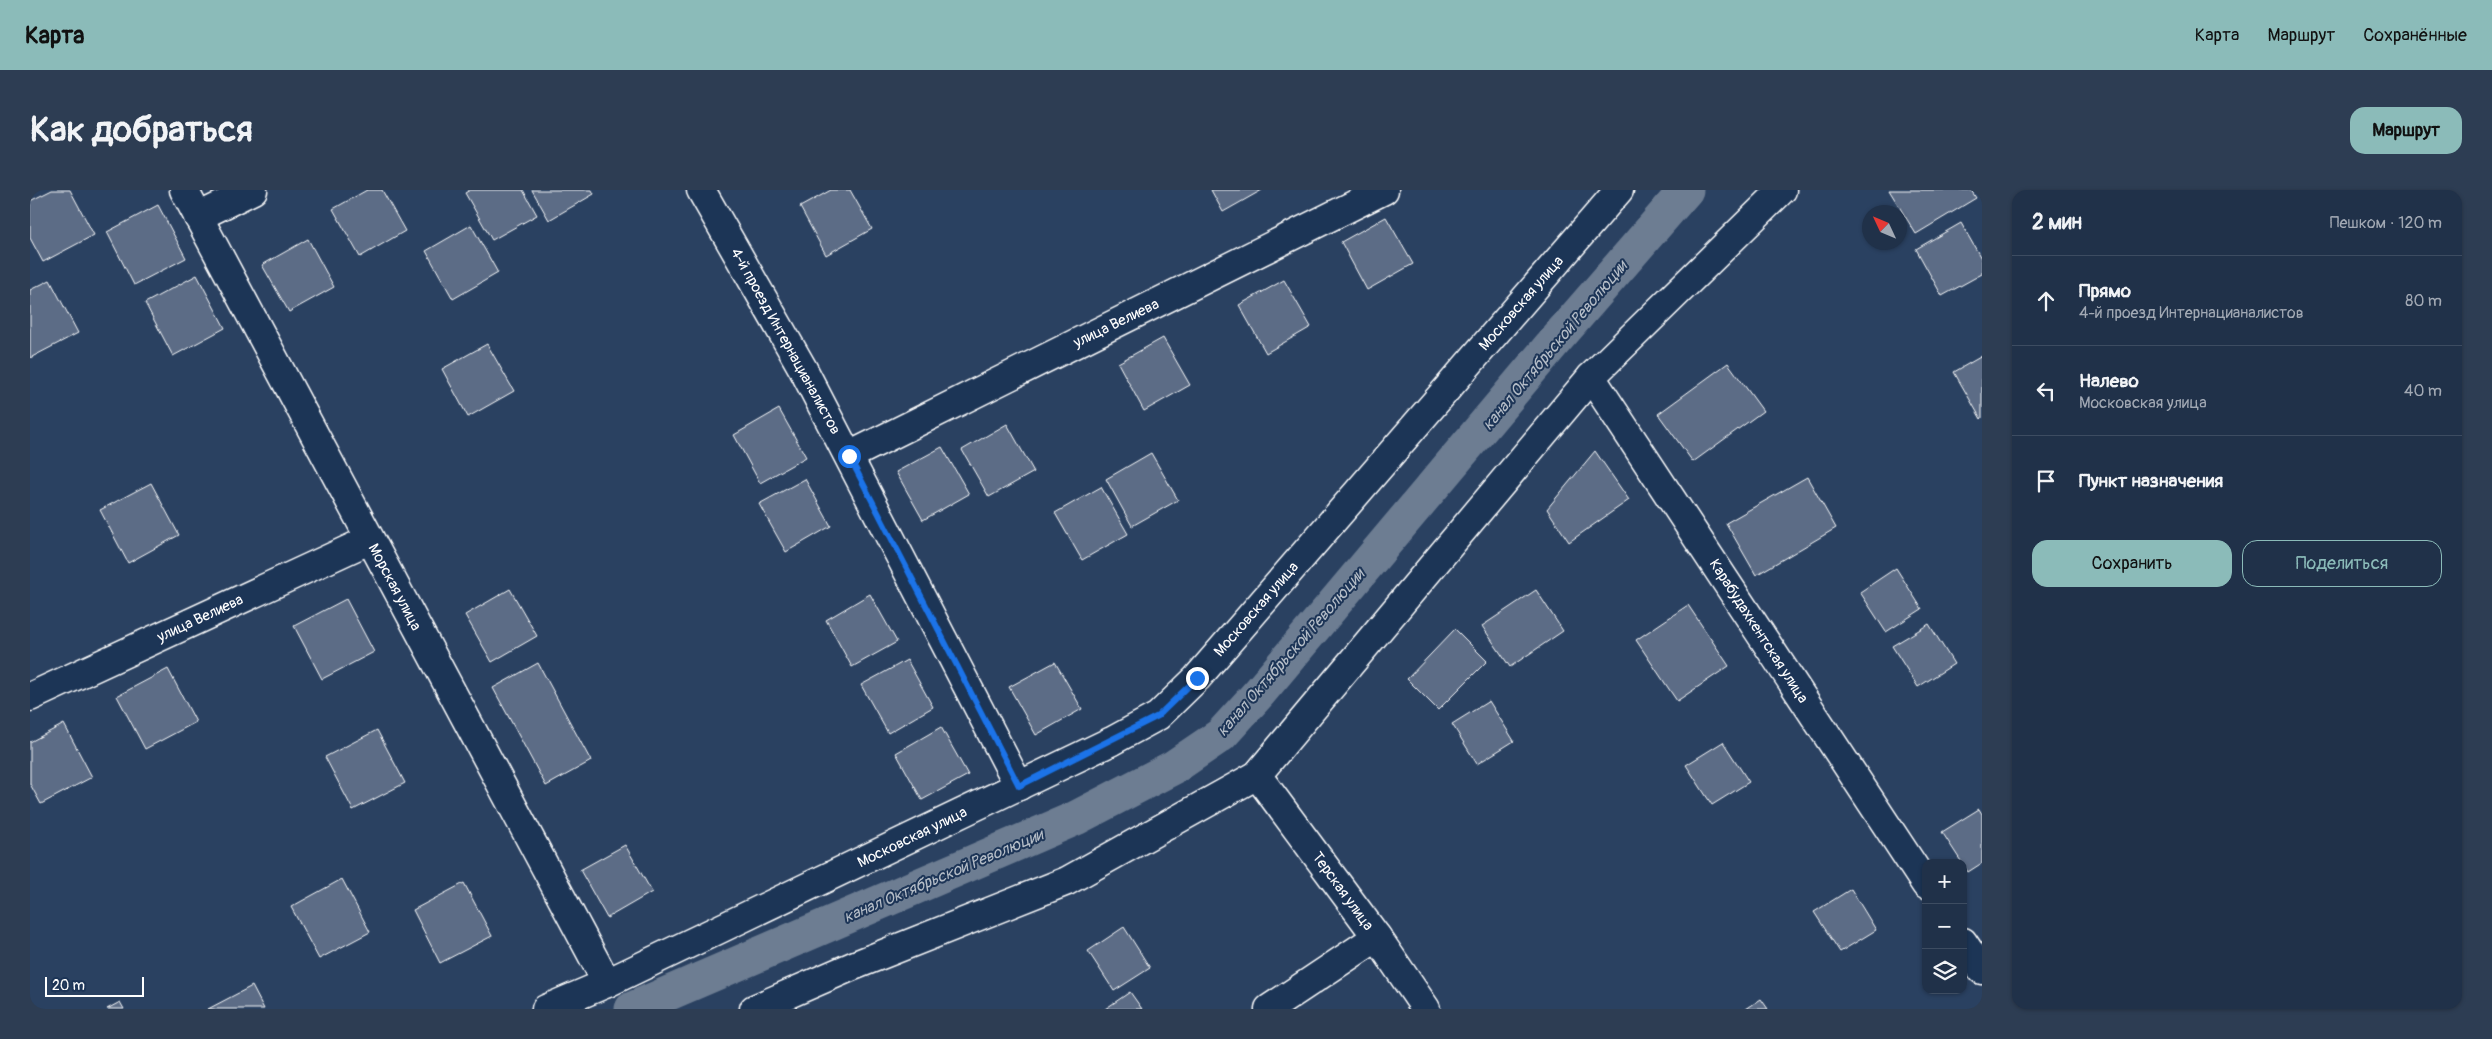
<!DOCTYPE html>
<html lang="ru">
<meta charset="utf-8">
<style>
:root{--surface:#203149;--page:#2d3d53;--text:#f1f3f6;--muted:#a2a9b4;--line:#3d4c61;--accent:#8bbbb9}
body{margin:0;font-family:Pangolin,sans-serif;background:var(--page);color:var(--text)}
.controls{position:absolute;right:15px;bottom:15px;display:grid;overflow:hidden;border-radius:10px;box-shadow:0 1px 4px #0004}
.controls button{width:45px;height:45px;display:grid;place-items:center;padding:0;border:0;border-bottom:1px solid var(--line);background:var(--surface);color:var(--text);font:25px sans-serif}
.compass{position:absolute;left:1832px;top:15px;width:45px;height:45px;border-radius:50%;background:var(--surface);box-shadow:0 1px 4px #0004;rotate:314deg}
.scale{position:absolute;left:15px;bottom:12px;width:99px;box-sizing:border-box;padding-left:5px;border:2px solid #fff;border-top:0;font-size:14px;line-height:18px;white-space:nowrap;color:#fff;-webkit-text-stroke:4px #1d3557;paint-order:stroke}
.stop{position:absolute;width:15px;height:15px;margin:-11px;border:4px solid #1a73e8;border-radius:50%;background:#fff}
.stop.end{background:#1a73e8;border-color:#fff;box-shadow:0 1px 5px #0008}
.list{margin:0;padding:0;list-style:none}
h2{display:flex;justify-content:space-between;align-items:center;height:65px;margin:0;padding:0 20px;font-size:21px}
h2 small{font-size:16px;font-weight:400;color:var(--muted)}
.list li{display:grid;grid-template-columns:32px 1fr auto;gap:15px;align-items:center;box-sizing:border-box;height:90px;padding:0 20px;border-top:1px solid var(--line)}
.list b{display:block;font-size:19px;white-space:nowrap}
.list p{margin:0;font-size:16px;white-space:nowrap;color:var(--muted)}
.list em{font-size:16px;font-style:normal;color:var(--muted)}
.actions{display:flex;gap:10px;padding:15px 20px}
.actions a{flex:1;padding:11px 0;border:1px solid var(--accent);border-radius:15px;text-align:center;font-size:18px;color:var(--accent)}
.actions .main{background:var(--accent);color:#111}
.icon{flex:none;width:28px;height:28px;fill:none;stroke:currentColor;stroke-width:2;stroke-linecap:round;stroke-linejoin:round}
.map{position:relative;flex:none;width:1952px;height:819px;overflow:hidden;border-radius:15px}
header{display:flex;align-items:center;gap:30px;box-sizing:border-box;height:70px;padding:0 25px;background:var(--accent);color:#111}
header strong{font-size:24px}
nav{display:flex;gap:28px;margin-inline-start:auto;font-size:18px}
.intro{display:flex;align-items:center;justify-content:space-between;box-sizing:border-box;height:120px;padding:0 30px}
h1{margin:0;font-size:35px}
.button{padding:12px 22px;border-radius:15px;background:var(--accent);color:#111;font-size:18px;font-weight:700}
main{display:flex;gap:30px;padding:0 30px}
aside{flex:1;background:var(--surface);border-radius:15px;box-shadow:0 1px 4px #0004}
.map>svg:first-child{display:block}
</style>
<header>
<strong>Карта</strong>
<nav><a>Карта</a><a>Маршрут</a><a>Сохранённые</a></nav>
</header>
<div class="intro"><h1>Как добраться</h1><a class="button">Маршрут</a></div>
<main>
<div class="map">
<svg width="1952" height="819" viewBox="0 0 1952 819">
<rect width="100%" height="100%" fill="#2a4161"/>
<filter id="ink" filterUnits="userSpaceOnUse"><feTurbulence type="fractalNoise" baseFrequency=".02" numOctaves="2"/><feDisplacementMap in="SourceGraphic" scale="10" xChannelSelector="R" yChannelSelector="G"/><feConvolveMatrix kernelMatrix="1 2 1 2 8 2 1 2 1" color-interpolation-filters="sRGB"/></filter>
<g filter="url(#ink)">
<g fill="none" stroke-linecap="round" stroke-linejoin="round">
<polyline stroke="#6d7d92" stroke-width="35" points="602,819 1046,628 1144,577 1191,545 1229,503 1524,152 1656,0"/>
</g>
<g fill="#5b6c86" stroke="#fff">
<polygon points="22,0 40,0 64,45 13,72 0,48 0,11"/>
<polygon points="337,0 352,0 375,41 330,67 303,19"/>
<polygon points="440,0 493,0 507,25 462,50 435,3"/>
<polygon points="502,0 562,0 564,4 519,30"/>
<polygon points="801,0 820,0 842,39 796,65 770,17"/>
<polygon points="1181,0 1232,0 1193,22"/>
<polygon points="1859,0 1941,0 1946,8 1886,44"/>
<polygon points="128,15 156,68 104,95 77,42"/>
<polygon points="1356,27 1383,74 1337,100 1311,52"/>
<polygon points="1931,33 1952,70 1952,84 1912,106 1886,59"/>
<polygon points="441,35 468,83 423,109 396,61"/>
<polygon points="278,49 304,97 259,122 232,75"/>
<polygon points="167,85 195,138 143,166 115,113"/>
<polygon points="20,90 48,143 0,168 0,100"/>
<polygon points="1254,90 1281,137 1236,163 1209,115"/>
<polygon points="1133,148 1160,195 1114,221 1088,173"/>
<polygon points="457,154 484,201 438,227 412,179"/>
<polygon points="1952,166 1952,228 1951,229 1924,182"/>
<polygon points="1698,173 1733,221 1663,272 1628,224"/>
<polygon points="749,219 776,267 730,293 704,245"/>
<polygon points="977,234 1004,282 959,307 932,260"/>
<polygon points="912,257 939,304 893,330 866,282"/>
<polygon points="1565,261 1599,310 1539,352 1517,319"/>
<polygon points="1121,263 1148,310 1102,336 1076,289"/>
<polygon points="1777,287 1806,338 1726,385 1696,333"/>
<polygon points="775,289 801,336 756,362 729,314"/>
<polygon points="121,293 149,345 98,373 70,320"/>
<polygon points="1071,297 1098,344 1052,370 1025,323"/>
<polygon points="1866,378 1892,419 1856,442 1830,402"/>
<polygon points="480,399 507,446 462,472 435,425"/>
<polygon points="1506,400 1533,441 1480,477 1452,436"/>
<polygon points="840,404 867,452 822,477 796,430"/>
<polygon points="316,409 344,462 292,489 264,436"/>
<polygon points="1658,415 1699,476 1647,511 1606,450"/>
<polygon points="1899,434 1924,474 1888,497 1862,456"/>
<polygon points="1425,439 1457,471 1408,520 1377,489"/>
<polygon points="877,470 903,517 858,543 831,495"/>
<polygon points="1025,472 1052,519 1006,545 979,497"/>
<polygon points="508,473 561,571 516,596 463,498"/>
<polygon points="138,479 166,532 115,559 87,506"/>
<polygon points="1459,511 1484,551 1447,574 1422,534"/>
<polygon points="34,534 62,587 11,614 0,594 0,552"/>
<polygon points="911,537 938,585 892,610 866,563"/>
<polygon points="347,540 375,593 323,620 295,567"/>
<polygon points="1693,552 1719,592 1682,615 1656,575"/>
<polygon points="1949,619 1952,624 1952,673 1938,682 1912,642"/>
<polygon points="595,655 622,702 577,728 550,680"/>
<polygon points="312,689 340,742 289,769 261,717"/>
<polygon points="434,693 462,746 410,773 383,720"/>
<polygon points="1821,699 1846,740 1810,762 1784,722"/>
<polygon points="1094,737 1120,778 1084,801 1058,761"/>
<polygon points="222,796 234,819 178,819"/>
<polygon points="1100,802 1112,819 1075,819"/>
<polygon points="1731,809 1738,819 1716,819"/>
<polygon points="90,812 94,819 77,819"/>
</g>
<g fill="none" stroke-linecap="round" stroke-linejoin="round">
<defs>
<g id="minor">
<polyline points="154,0 577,793"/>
<polyline points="671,0 773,179 989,596"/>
<polyline points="168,27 223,0"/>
<polyline points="1561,187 1896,695"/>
<polyline points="819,266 1354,0"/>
<polyline points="0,507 339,350"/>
<polyline points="1227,585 1347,747 1396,819"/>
<polyline points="1933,752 1952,780"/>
<polyline points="516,819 577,793 1082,551 1128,526 1167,488 1589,0"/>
<polyline points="724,819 823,776 1037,691 1227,585 1561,187 1752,0"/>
<polyline points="1239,819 1347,747"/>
</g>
</defs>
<use href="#minor" stroke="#fff" stroke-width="31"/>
<use href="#minor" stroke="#1d3557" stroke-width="28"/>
</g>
</g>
<g fill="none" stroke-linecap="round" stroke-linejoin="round" filter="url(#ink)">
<polyline stroke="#1a73e8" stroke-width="6" points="819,266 989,596 1128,526 1167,488"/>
</g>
<g text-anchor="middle" stroke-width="4" stroke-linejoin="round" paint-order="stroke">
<g font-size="15" fill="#fff" stroke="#1d3557">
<text transform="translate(1491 113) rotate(-49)" y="5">Московская улица</text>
<text transform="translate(1086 133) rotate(-26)" y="5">улица Велиева</text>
<text transform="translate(756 151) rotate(61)" y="5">4-й проезд Интернацианалистов</text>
<text transform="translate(365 397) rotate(62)" y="5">Морская улица</text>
<text transform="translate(1226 419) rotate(-49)" y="5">Московская улица</text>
<text transform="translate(170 428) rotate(-25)" y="5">улица Велиева</text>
<text transform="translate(1729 441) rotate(57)" y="5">Карабудахкентская улица</text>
<text transform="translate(882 647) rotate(-26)" y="5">Московская улица</text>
<text transform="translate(1313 701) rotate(54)" y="5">Терская улица</text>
</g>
<g font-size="16" font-style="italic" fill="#b6bec8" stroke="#1d3557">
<text transform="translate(1524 155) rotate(-50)" y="6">канал Октябрьской Революции</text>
<text transform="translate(1260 462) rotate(-49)" y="6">канал Октябрьской Революции</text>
<text transform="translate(913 685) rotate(-23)" y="6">канал Октябрьской Революции</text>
</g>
</g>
</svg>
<div class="controls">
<button>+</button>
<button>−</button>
<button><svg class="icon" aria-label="layers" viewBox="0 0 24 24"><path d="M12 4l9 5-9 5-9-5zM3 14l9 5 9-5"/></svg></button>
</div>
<svg class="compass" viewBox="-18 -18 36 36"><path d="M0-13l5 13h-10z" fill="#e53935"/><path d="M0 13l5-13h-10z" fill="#a2a9b4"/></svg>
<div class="scale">20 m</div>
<div class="stop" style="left:819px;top:266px"></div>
<div class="stop end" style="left:1167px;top:488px"></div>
</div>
<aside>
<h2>2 мин<small>Пешком · 120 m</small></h2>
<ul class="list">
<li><svg class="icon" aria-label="ahead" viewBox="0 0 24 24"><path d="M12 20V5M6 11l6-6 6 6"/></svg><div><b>Прямо</b><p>4-й проезд Интернацианалистов</p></div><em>80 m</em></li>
<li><svg class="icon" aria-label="left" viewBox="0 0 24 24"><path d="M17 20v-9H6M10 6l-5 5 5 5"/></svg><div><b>Налево</b><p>Московская улица</p></div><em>40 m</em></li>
<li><svg class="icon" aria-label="arrive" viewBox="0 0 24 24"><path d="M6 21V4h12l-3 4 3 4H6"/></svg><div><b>Пункт назначения</b></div></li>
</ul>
<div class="actions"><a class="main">Сохранить</a><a>Поделиться</a></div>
</aside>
</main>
